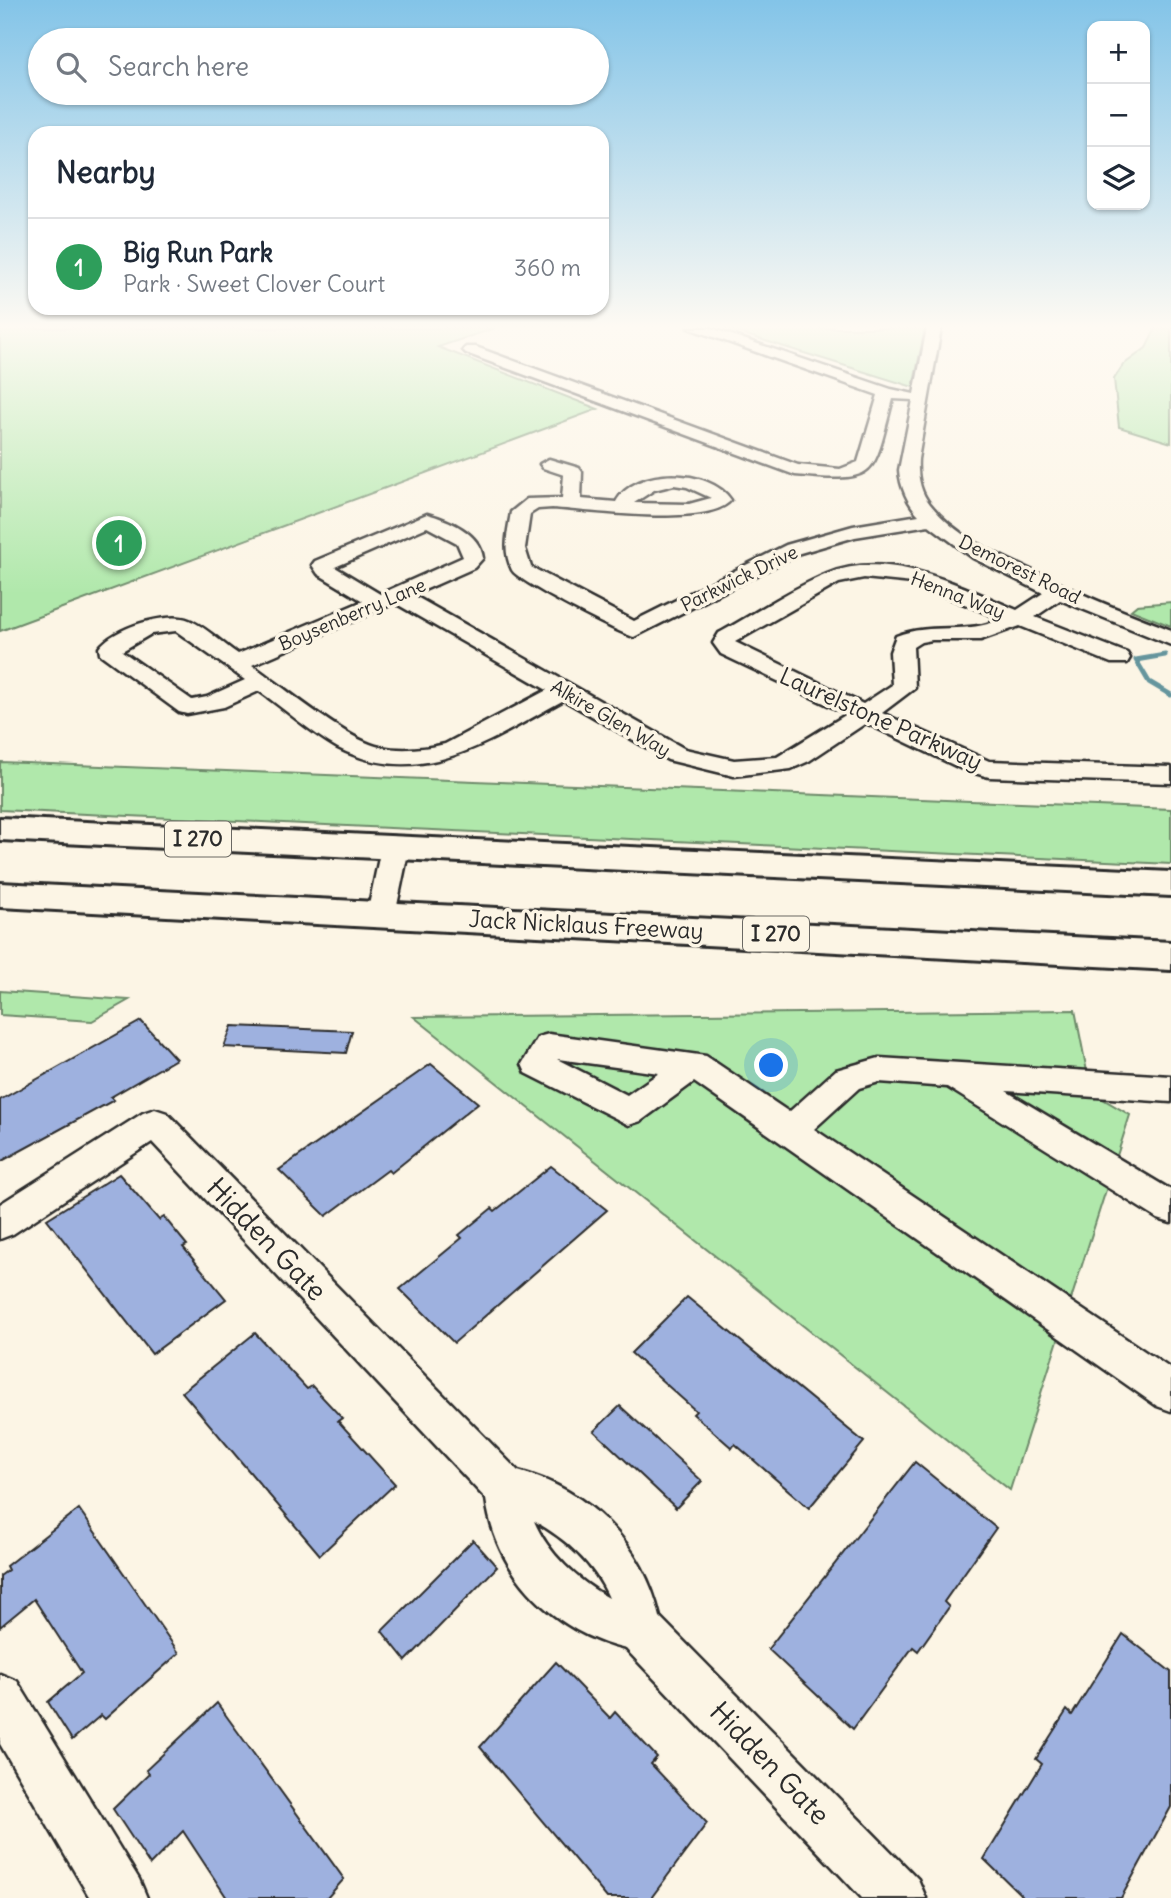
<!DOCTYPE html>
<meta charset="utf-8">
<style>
:root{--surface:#fff;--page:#f2f2f3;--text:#1f2937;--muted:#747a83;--line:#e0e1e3;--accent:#111827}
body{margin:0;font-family:Delius,sans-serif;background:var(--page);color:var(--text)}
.controls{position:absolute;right:21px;top:21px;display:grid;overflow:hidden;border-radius:14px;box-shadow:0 2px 5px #0004}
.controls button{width:63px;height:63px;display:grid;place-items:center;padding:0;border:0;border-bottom:2px solid var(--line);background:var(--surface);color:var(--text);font:35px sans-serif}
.you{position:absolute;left:772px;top:1066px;width:24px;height:24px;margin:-18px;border:5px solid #fff;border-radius:50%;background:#1a73e8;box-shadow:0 0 0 10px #1a73e833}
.badge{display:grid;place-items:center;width:46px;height:46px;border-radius:50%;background:var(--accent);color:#fff;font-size:23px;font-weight:700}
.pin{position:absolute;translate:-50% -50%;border:4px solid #fff;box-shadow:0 2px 7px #0006}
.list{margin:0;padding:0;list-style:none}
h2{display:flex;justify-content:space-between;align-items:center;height:91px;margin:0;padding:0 28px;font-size:30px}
h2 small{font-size:23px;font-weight:400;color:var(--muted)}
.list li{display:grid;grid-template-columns:46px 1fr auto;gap:21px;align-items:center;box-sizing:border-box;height:98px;padding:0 28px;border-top:2px solid var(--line)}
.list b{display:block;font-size:26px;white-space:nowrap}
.list p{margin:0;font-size:23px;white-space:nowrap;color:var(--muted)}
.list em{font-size:23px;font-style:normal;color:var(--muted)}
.icon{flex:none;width:38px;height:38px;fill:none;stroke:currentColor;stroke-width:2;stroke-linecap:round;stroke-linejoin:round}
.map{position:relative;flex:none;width:1171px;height:1898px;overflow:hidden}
.search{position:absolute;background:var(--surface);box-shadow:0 2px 5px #0004;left:28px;top:28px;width:581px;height:77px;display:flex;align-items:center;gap:18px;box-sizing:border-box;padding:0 24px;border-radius:38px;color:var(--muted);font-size:26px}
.panel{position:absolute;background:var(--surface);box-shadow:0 2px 5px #0004;left:28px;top:126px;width:581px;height:189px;border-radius:21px}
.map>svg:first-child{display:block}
</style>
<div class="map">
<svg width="1171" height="1898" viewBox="0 0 1171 1898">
<rect width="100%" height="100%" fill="#fcf5e5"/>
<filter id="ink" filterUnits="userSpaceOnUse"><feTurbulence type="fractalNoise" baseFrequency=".0143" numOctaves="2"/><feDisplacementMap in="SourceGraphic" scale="14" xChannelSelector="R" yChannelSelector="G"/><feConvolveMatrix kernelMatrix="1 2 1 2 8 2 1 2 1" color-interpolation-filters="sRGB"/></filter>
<g filter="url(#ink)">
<g fill="#b0e8ab" stroke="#6e8a6b" stroke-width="2">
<polygon points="0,328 495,328 438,347 598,409 0,631"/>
<polygon points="724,328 925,328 913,387"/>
<polygon points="1156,328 1171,328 1171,443 1119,427 1114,379 1123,365 1146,348"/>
<polygon points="1171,602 1171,626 1131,610 1137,605"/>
<polygon points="0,762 1171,809 1171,864 0,810"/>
<polygon points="0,991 129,1000 92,1021 0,1015"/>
<polygon points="1075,1010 1091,1092 1130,1115 1010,1490 414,1017"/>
</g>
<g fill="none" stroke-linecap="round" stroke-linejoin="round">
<polyline stroke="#65959d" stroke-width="5" points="1165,655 1136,660 1149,682 1171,695"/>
</g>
<g fill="#9eb1df" stroke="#2b2b2b" stroke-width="2">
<polygon points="141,1021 176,1059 111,1097 114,1100 0,1162 0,1100"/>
<polygon points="232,1026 352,1031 346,1053 224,1047"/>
<polygon points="431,1064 478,1103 391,1173 388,1170 326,1216 279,1170"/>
<polygon points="551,1166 607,1210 454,1343 400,1289 462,1238 459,1235 492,1208 495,1211"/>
<polygon points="119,1174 159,1220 164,1217 187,1245 183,1247 226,1299 152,1354 47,1219"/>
<polygon points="687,1297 864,1442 809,1508 735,1444 732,1448 693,1414 696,1411 631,1353"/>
<polygon points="255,1333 307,1389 312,1386 342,1418 338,1421 395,1484 320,1555 182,1392"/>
<polygon points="620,1406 702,1481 676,1508 594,1431"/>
<polygon points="915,1462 996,1528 944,1602 949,1607 918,1651 913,1647 853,1729 768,1649"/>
<polygon points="79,1509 179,1653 105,1719 101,1715 72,1740 48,1702 82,1673 34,1599 0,1627 0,1576 8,1570 6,1566"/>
<polygon points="473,1540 497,1567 406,1661 382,1631"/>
<polygon points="1123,1634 1171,1672 1171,1807 1121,1898 1024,1898 984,1859 1042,1764 1036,1759 1067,1710 1072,1715"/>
<polygon points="556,1662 610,1718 615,1712 657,1757 651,1764 707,1823 651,1898 607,1898 480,1747"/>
<polygon points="217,1703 344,1879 327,1898 227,1898 183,1831 150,1865 113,1809 149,1774 146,1770"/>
</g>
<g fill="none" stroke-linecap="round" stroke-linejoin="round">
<defs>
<g id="minor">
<path d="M688,328H711L891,389L914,394L927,328H941L918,459C917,475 920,492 930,504C964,547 1021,563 1067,587C1100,603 1136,616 1171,630V645L1060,600L1035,617L1127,653L1130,658L1127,663H1111L1020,626L981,640H932L921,642L913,647L915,688L882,713L989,761L1171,767V783L989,777L964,770L866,723L809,761L791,769L734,776L668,760L564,700C492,739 422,791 338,748C311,733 285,709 259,691L224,707L187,714L179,712L100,654L99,648C112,629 166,611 189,620C206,627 223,644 238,654L363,601L318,574L312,565L315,561L427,514C449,520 480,533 483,558L474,568L413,595L685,749L734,760L777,757L847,714L721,654L713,643L719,633C754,614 790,589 827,574C891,548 959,586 1017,610L1043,593L973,558L929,525L855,537L800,553L634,637C617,632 518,582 512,570C502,550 508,532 511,512L527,499L562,498L564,475L543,468L540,464L549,459L579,468L582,472L581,499L616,502C635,466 710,468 731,500C709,528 588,510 552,508L538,509L530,514L525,548L531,567L634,621L786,545L853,526L919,515C908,504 900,486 899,470L913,400L893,399C872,476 881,483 795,475L466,353L463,350L466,347H476L798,465L840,469L858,462L878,395ZM674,485L687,487L711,498L689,504L634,503L654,490ZM427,527L457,543L463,557L380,594L335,567ZM864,578L913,583L1001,619C968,635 931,622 896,636L890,652L892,685L863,704L735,642L839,583ZM395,603L547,690L445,744C425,749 401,751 380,747C348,741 281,685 252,665ZM176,631L245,680L207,697L192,700L122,651L151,634Z"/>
<polygon points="395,839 405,842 409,848 395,915 391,922 381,925 371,922 367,915 381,848 385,842"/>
<path d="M549,1034L706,1056L789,1112L836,1070L879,1058L1171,1076V1102L1006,1091L1171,1190V1223L1158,1219L947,1087L879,1082L859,1088L814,1129L1171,1369V1411L1157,1406L694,1082L641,1121L629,1125L526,1073L522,1064L538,1037ZM557,1059H558L659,1073L627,1095Z"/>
<path d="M155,1109L167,1113L518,1471C590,1490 643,1545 660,1617L918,1879L926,1898H862L626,1649C553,1632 496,1574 486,1499L152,1142L13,1234L0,1239V1204L143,1113ZM534,1521C565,1538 595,1564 609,1598C578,1581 548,1554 534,1521Z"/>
<polygon points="0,1674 17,1681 139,1879 147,1898 90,1898 0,1744"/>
</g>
<g id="highway">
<polygon points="0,818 1171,872 1171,896 0,840"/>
<polygon points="0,883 1171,942 1171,970 0,907"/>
</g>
</defs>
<use href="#minor" stroke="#2b2b2b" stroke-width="5"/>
<use href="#highway" stroke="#2b2b2b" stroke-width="6"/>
<use href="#minor" fill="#fcf5e5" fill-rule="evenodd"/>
<use href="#highway" fill="#fcf5e5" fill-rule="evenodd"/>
</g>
</g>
<linearGradient id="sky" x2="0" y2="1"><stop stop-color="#83c4e8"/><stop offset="0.55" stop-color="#fefaf3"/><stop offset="1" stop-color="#fefaf3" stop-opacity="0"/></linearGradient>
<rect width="1171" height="594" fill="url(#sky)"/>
<g text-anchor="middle" stroke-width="7" stroke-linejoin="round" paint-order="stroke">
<g font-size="19" fill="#2b2b2b" stroke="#fcf5e5">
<text transform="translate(1020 569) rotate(26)" y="7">Demorest Road</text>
<text transform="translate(739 578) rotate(-26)" y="7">Parkwick Drive</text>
<text transform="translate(958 595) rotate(21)" y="7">Henna Way</text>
<text transform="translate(352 614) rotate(-23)" y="7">Boysenberry Lane</text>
<text transform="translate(611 718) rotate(30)" y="7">Alkire Glen Way</text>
</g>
<g fill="#fcf5e5" stroke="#6a6863" stroke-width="2">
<rect x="165" y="821.5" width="66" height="35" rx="5"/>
<rect x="743" y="916.5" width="66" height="35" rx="5"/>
</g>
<g font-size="21" font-weight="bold" fill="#2b2b2b">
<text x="198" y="846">I 270</text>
<text x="776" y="941">I 270</text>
</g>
<g font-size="23" fill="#2b2b2b" stroke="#fcf5e5">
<text transform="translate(881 719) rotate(24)" y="8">Laurelstone Parkway</text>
<text transform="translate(586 925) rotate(3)" y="8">Jack Nicklaus Freeway</text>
</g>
<g font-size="28" fill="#2b2b2b" stroke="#fcf5e5">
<text transform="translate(267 1239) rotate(46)" y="10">Hidden Gate</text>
<text transform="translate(770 1763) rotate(46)" y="10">Hidden Gate</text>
</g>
</g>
</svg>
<div class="controls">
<button>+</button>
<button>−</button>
<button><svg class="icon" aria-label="layers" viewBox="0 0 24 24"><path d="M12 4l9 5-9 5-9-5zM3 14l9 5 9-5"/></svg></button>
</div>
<div class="you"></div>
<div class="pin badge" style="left:119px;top:543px;background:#2e9e5b">1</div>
<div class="search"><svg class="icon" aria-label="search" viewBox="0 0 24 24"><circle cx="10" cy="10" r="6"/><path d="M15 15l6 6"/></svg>Search here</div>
<section class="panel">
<h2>Nearby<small></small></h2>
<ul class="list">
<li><span class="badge" style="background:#2e9e5b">1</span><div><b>Big Run Park</b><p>Park · Sweet Clover Court</p></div><em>360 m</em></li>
</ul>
</section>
</div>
